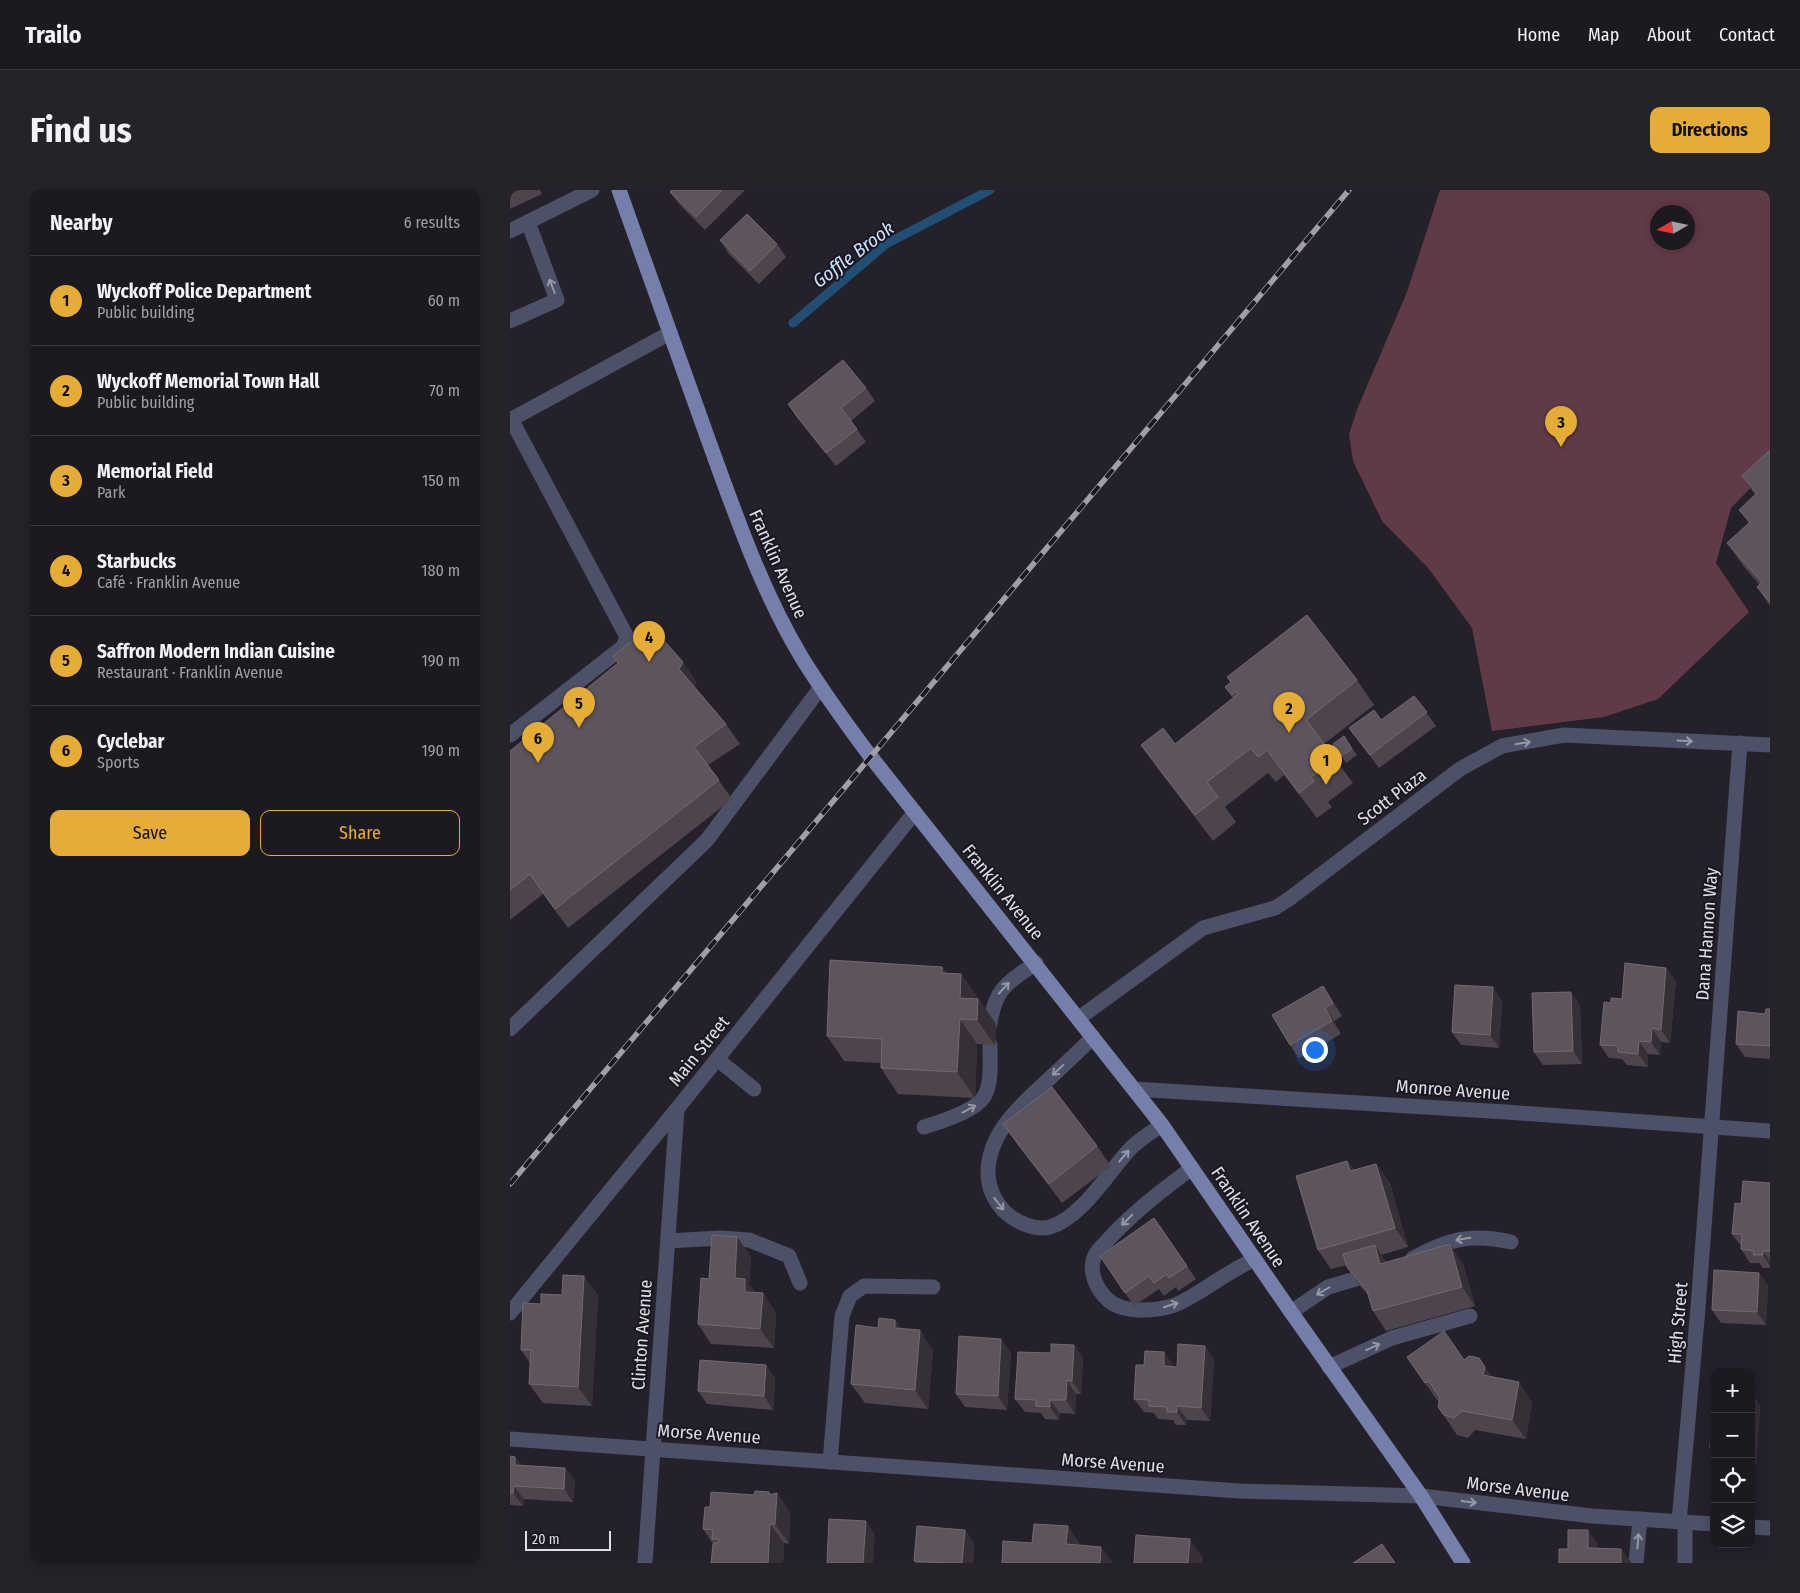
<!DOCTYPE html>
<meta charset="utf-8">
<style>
:root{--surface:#1c1920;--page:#252229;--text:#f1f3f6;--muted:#a0a0a5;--line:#3a383e;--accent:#e5ad36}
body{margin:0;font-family:"Fira Sans Condensed",sans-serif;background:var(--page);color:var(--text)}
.controls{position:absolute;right:15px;bottom:15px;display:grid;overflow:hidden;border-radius:10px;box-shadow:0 2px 12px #0003}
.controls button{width:45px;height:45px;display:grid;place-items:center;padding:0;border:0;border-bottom:1px solid var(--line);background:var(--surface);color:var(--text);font:25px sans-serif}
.compass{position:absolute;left:1140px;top:15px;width:45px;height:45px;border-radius:50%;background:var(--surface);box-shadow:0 2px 12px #0003;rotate:261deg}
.scale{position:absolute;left:15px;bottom:12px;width:86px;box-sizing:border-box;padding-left:5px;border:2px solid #e1dfe6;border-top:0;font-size:14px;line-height:18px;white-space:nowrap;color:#e1dfe6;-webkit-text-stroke:4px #1b1722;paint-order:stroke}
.you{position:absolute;left:804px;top:859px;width:18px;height:18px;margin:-12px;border:4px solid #fff;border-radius:50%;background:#1a73e8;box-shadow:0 0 0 8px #1a73e833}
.badge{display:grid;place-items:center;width:32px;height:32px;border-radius:50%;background:var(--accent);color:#111;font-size:16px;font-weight:700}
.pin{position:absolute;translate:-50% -41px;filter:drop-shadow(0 1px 2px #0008)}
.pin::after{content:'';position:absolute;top:26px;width:18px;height:15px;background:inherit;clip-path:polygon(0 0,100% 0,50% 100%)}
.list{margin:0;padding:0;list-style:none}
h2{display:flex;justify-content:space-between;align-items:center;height:65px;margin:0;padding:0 20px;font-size:21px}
h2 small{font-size:16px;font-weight:400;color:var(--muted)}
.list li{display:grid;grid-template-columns:32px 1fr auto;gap:15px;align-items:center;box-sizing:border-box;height:90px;padding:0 20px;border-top:1px solid var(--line)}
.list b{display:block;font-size:19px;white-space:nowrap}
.list p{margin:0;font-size:16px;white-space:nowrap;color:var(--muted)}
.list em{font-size:16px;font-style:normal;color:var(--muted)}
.actions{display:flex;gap:10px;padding:15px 20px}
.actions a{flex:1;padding:11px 0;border:1px solid var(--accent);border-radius:10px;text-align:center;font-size:18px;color:var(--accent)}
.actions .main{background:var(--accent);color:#111}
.icon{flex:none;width:28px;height:28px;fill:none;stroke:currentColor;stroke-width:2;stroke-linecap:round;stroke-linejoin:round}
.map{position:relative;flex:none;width:1260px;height:1373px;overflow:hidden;border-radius:10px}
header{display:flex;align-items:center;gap:30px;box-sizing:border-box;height:70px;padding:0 25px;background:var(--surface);border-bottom:1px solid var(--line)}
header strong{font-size:24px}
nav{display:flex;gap:28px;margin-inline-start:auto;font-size:18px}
.intro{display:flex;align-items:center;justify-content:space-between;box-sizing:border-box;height:120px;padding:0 30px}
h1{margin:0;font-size:35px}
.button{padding:12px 22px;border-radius:10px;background:var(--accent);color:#111;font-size:18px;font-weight:700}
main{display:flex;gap:30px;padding:0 30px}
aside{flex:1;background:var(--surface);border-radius:10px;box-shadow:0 2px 12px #0003}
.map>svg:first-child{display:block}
</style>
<header>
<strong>Trailo</strong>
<nav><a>Home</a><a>Map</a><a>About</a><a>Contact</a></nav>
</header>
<div class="intro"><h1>Find us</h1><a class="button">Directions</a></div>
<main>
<aside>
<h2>Nearby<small>6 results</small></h2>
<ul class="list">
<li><span class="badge">1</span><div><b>Wyckoff Police Department</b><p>Public building</p></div><em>60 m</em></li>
<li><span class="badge">2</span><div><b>Wyckoff Memorial Town Hall</b><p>Public building</p></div><em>70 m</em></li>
<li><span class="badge">3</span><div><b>Memorial Field</b><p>Park</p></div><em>150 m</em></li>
<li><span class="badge">4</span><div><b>Starbucks</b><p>Café · Franklin Avenue</p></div><em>180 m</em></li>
<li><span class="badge">5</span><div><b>Saffron Modern Indian Cuisine</b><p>Restaurant · Franklin Avenue</p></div><em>190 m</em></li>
<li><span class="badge">6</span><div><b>Cyclebar</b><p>Sports</p></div><em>190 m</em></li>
</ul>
<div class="actions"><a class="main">Save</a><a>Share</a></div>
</aside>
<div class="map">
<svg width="1260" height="1373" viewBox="0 0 1260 1373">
<rect width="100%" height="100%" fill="#25212b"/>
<path fill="#603a47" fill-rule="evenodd" d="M930,0H1260V278L1221,318L1206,373L1239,422L1148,509L1094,527L982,541L962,438L919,379L872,331L843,271L839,244L848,217L897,102ZM1148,22H1178V52H1148Z"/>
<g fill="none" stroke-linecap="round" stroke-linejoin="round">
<polyline stroke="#214e74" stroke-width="9" points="283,133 376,54 480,0"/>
<g stroke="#4c5167" stroke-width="15">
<polyline points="0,41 82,0"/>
<polyline points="0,131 47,110 18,32"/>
<polyline points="0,230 160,143"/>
<polyline points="0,545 113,457 117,447 1,229"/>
<polyline points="569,828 693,738 765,718 779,709 950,579 992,556 1054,545 1260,555"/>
<path d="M480,834C485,798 498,792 526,773"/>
<polyline points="0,839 197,650 311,497"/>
<path d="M583,847C569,861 554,875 539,889C511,915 477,943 478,985C479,1000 484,1011 495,1022C506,1032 525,1041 540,1037C571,1028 598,983 619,960C628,950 640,943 652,935"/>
<polyline points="207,869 244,899"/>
<path d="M414,937C430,932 467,921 475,905C482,891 480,870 480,855"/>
<path d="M682,978C651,1001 621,1024 596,1052C591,1057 584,1064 583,1071C580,1085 587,1099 597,1109C612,1124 643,1121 662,1116C671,1113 681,1107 689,1102C707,1091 725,1078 745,1069"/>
<polyline points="158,1051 210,1048 239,1050 279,1066 290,1093"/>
<path d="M902,1069C938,1049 960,1043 1001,1052"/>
<polyline points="781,1122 818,1097 849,1088"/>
<polyline points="819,1177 882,1148 960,1126"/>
<polyline points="320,1272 332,1126 340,1106 354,1096 423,1097"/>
<polyline points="1126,1373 1130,1329"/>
<polyline points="1175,1373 1175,1332"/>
</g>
<g stroke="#4c5167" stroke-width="15">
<polyline points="624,899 996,922 1260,941"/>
<polyline points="0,1123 167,919 405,622"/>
<polyline points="0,1249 729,1301 911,1306 1082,1326 1204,1334"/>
<polyline points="1169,1332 1188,1118 1230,553"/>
<polyline points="1241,1337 1260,1338"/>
<polyline points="135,1373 167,919"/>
</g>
<path stroke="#757fab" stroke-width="15" d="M109,0C138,83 168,166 198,249C225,323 251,400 292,468C313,502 337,535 361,567L652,935L781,1122L911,1306L953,1373"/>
<defs>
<polyline id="rail" points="0,994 839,0"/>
</defs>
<use href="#rail" stroke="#a19ea6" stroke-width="5.5"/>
<use href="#rail" stroke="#1b1722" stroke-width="4" stroke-dasharray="11" stroke-linecap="butt"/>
</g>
<g fill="#4e444d">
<polygon points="0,0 30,0 32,4 0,19"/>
<polygon points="162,0 235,0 195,40 170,15 160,2"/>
<polygon points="210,50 267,54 276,67 249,94 219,64"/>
<polygon points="356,198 365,211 341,231 356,252 326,276 287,228 278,214"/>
<polygon points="1260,260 1260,416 1247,397 1249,394 1235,378 1217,353 1239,333 1229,320 1245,305 1232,286"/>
<polygon points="847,490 864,515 814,554 843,593 818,612 822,617 807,628 774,585 766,592 758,583 715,617 726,632 703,651 649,580 631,555 665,554 723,508 715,497"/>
<polygon points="187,492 184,497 216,534 230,554 198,575 222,609 58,738 33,704 0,730 0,561"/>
<polygon points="904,506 926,536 869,578 839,538 871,530"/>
<polygon points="834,546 847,565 836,573 823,554"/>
<polygon points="432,777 437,783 451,784 486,834 485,855 467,854 465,908 388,904 371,878 371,873 334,871 317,846"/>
<polygon points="1166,791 1160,853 1151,852 1150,865 1138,864 1138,877 1117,875 1112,869 1099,868 1090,855 1101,813"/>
<polygon points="822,809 832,826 824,831 831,844 789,868 780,855"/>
<polygon points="992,811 989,858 951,855 942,842"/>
<polygon points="1070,815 1072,874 1033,875 1024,862"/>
<polygon points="1260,819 1260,869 1235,867 1226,854"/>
<polygon points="493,934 587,956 601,976 552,1013 507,954"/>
<polygon points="837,971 844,980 866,974 880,993 898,1057 871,1065 876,1072 953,1074 965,1116 876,1141 863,1121 858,1105 851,1097 837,1077 837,1075 821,1079 808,1060"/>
<polygon points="1260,993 1260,1078 1253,1078 1249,1073 1240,1073 1231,1059 1231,1056 1222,1044 1231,1014"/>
<polygon points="644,1028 686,1089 668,1101 666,1097 654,1106 649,1099 624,1116 590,1066"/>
<polygon points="241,1066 239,1094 245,1102 253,1103 266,1123 264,1158 201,1154 188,1134 199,1089"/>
<polygon points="1249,1083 1258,1096 1256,1135 1211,1133 1202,1120"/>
<polygon points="74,1086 88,1106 82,1216 33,1213 19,1194 20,1173 11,1160 31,1114 52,1105"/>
<polygon points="385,1130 391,1138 423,1160 418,1219 355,1213 341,1194 368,1138"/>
<polygon points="564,1155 573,1168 571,1204 566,1204 565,1224 550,1223 549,1230 535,1229 531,1223 515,1222 505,1209 541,1163"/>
<polygon points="695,1156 704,1169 700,1231 677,1230 676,1235 666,1235 663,1230 648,1229 644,1223 634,1222 624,1209 664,1176 664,1177 667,1177"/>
<polygon points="501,1162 497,1220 455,1217 446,1204"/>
<polygon points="897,1167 954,1170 1022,1212 1016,1249 965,1240 958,1248 947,1245 928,1217 929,1213"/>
<polygon points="256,1175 265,1189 263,1220 197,1214 188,1201"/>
<polygon points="1241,1203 1250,1216 1246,1274 1241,1274"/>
<polygon points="1204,1207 1204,1264 1200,1258"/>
<polygon points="0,1266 5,1267 11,1275 55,1278 65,1291 63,1312 14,1309 13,1316 0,1315"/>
<polygon points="259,1302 280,1322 279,1354 274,1353 273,1373 201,1373 203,1354 193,1339 200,1317"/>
<polygon points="455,1340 464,1353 463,1373 406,1373 404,1371"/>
</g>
<g fill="#372f38">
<polygon points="173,472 187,492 183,499 169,479"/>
<polygon points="432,777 450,802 432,783"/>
<polygon points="1156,778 1166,791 1160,853 1151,840"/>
<polygon points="451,784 486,834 485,855 467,830 450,808"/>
<polygon points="813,796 822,809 832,826 823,813"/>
<polygon points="983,797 992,811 989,858 980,845"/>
<polygon points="1061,802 1070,815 1072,874 1063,861"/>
<polygon points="815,818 824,831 831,844 822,831"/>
<polygon points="450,829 467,854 465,908 447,882"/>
<polygon points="1142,838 1151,852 1150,865 1141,852"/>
<polygon points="1129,851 1138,864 1138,877 1128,864"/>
<polygon points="837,971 851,991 840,981"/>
<polygon points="866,974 880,993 898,1057 885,1038"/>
<polygon points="227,1047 241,1066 239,1094 249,1108 248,1121 225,1088"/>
<polygon points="940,1054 953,1074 965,1116 952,1097"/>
<polygon points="865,1055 878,1075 870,1074"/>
<polygon points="1253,1061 1260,1071 1260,1076 1253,1065"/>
<polygon points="1249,1083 1258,1096 1256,1135 1247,1122"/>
<polygon points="74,1086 88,1106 82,1216 68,1197"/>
<polygon points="253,1103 266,1123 264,1158 250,1139"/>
<polygon points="385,1130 399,1149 385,1138"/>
<polygon points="410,1140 423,1160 418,1219 405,1200"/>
<polygon points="491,1149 501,1162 497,1220 488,1206"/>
<polygon points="564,1155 573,1168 571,1204 562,1191"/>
<polygon points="695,1156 704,1169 700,1231 691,1218"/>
<polygon points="654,1162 664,1176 663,1190 654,1176"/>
<polygon points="969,1168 982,1187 973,1185"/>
<polygon points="256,1175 265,1189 263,1220 254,1206"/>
<polygon points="557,1190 566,1204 565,1224 556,1210"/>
<polygon points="1009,1192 1022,1212 1016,1249 1002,1230"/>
<polygon points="1241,1203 1250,1216 1246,1274 1241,1267"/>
<polygon points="540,1210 550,1223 549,1230 540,1217"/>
<polygon points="667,1216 677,1230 676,1235 667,1222"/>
<polygon points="5,1267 15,1280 5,1275"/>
<polygon points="55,1278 65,1291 63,1312 54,1299"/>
<polygon points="4,1296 14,1309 13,1316 3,1303"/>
<polygon points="259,1302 266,1312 267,1303 280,1322 279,1354 265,1334"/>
<polygon points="356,1331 365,1344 363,1373 353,1373"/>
<polygon points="260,1334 274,1353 273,1373 258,1373"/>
<polygon points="558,1336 571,1355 556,1354"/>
<polygon points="455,1340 464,1353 463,1373 452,1373"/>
<polygon points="1078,1340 1088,1354 1087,1371 1078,1358"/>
<polygon points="680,1349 693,1368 693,1373 678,1373"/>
<polygon points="591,1357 603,1373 590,1373"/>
<polygon points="1111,1359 1121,1372 1121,1373 1111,1373"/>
</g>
<g fill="#5e545d" stroke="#726a72">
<polygon points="162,0 212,0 186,27 160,2"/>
<polygon points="237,24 267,54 240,81 210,50"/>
<polygon points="333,170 356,198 331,218 347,239 316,263 278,214"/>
<polygon points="1260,260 1260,412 1247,397 1252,392 1217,353 1240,332 1229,320 1247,303 1232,286"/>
<polygon points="797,425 847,490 796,530 825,568 801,587 804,591 789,603 757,560 748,567 741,558 697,592 708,607 685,625 631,555 653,538 665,554 728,504 726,501 722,505 715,497 721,492 717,487"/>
<polygon points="141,436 173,472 169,479 216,534 184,557 209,590 45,719 20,684 0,700 0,561 108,473 103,466"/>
<polygon points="904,506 917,522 860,565 839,538 864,520 871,530"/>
<polygon points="834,546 842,559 831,566 823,554"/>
<polygon points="320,770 432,777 432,783 451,784 450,808 468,809 467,830 450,829 447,882 371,878 372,849 317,846"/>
<polygon points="1115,773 1156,778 1151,840 1142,838 1141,852 1129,851 1128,864 1108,862 1108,856 1090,855 1094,812 1101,813 1101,808 1112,809"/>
<polygon points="945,795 983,797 980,845 942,842"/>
<polygon points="813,796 823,813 815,818 822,831 780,855 762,825"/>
<polygon points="1061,802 1063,861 1024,862 1022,803"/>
<polygon points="1256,819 1260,819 1260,856 1226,854 1228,821 1255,824"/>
<polygon points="542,897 587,956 539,994 493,934"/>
<polygon points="837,971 840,981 866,974 885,1038 808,1060 786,986"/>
<polygon points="1233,991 1260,993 1260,1061 1253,1061 1253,1065 1243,1065 1244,1061 1231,1059 1232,1044 1222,1044 1225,1013 1231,1014"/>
<polygon points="644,1028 677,1076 659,1088 657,1084 644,1093 639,1086 615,1103 590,1066"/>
<polygon points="202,1045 227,1047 225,1088 235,1089 235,1102 253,1103 250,1139 188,1134 191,1088 199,1089"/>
<polygon points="940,1054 952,1097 863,1121 857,1101 837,1077 833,1064 865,1055 870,1074"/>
<polygon points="1204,1080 1249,1083 1247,1122 1202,1120"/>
<polygon points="53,1085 74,1086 68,1197 19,1194 21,1160 11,1160 13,1113 31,1114 31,1104 52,1105"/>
<polygon points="369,1128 385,1130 385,1138 410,1140 405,1200 341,1194 346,1135 368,1138"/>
<polygon points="934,1141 954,1170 959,1166 969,1168 975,1177 973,1185 1009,1192 1002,1230 952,1221 944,1228 934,1225 928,1217 930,1208 919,1191 915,1193 897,1167"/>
<polygon points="449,1146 491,1149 488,1206 446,1204"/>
<polygon points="541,1154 564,1155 562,1191 557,1190 556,1210 540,1210 540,1217 526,1216 526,1210 505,1209 508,1162 541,1163"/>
<polygon points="668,1154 695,1156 691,1218 667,1216 667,1222 657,1222 657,1217 639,1216 639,1210 624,1209 626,1175 634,1175 635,1161 654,1162 654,1176 667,1177"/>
<polygon points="190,1170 256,1175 254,1206 188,1201"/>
<polygon points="1203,1207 1204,1207 1204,1259 1200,1258"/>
<polygon points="0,1266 5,1267 5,1275 55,1278 54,1299 4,1296 3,1303 0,1303"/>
<polygon points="245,1301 259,1302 259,1305 267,1303 265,1334 260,1334 258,1373 201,1373 203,1354 209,1352 209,1349 202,1349 203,1340 193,1339 195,1317 200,1317 201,1302 244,1305"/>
<polygon points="319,1329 356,1331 353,1373 317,1373"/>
<polygon points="524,1334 558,1336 556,1354 591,1357 590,1373 492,1373 493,1351 522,1353"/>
<polygon points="407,1336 455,1340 452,1373 437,1373 404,1371"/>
<polygon points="1058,1340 1078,1340 1078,1358 1111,1359 1111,1373 1049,1373 1049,1359 1058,1359"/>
<polygon points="626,1345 680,1349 678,1373 624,1373"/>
<polygon points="872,1354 885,1373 843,1373"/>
</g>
<defs><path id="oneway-shaft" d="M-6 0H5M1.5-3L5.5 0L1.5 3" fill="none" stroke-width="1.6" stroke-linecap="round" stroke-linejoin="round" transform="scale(1.25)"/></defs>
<g stroke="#9698a6">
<use href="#oneway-shaft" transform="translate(42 96) rotate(-111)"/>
<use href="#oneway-shaft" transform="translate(1175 551) rotate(3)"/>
<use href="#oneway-shaft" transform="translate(1013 553) rotate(-10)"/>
<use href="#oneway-shaft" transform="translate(494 798) rotate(-47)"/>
<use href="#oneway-shaft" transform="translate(548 880) rotate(137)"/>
<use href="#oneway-shaft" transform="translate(459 919) rotate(-28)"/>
<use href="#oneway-shaft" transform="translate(614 966) rotate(-50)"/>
<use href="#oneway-shaft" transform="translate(489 1014) rotate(52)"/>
<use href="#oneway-shaft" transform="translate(617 1030) rotate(135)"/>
<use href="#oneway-shaft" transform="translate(953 1049) rotate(171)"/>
<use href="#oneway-shaft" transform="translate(813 1101) rotate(150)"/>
<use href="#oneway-shaft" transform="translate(661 1115) rotate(-18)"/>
<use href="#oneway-shaft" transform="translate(863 1157) rotate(-25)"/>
<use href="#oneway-shaft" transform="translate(959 1312) rotate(7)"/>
<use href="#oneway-shaft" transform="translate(1128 1351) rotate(-85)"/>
</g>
<g text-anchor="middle" stroke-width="4" stroke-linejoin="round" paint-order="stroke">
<g font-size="18" fill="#e1dfe6" stroke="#1b1722">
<text transform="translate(268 374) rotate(66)" y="6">Franklin Avenue</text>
<text transform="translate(882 607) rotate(-37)" y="6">Scott Plaza</text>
<text transform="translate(493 702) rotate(51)" y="6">Franklin Avenue</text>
<text transform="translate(1197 744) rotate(-86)" y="6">Dana Hannon Way</text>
<text transform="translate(189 861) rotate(-51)" y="6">Main Street</text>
<text transform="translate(943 900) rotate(4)" y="6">Monroe Avenue</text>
<text transform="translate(738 1027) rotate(56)" y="6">Franklin Avenue</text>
<text transform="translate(1168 1133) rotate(-85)" y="6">High Street</text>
<text transform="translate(132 1145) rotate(-86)" y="6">Clinton Avenue</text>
<text transform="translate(199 1244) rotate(4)" y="6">Morse Avenue</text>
<text transform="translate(603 1273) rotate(4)" y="6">Morse Avenue</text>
<text transform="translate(1008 1299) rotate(7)" y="6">Morse Avenue</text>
</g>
<g font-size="19" font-style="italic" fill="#cae4fd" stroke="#1b1722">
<text transform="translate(343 64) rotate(-37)" y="7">Goffle Brook</text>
</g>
</g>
</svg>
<div class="controls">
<button>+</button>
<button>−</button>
<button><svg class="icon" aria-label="locate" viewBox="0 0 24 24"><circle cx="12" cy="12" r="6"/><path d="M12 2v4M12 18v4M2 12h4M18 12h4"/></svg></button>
<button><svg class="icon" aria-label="layers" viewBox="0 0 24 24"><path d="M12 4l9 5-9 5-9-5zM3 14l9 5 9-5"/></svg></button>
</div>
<svg class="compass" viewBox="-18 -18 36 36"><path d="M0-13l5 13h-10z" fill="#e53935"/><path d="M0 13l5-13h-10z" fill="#a0a0a5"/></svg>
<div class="scale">20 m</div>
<div class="you"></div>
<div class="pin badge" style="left:816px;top:595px">1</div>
<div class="pin badge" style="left:779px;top:543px">2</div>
<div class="pin badge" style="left:1051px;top:257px">3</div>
<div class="pin badge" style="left:139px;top:472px">4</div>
<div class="pin badge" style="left:69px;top:538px">5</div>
<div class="pin badge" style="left:28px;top:573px">6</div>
</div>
</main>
